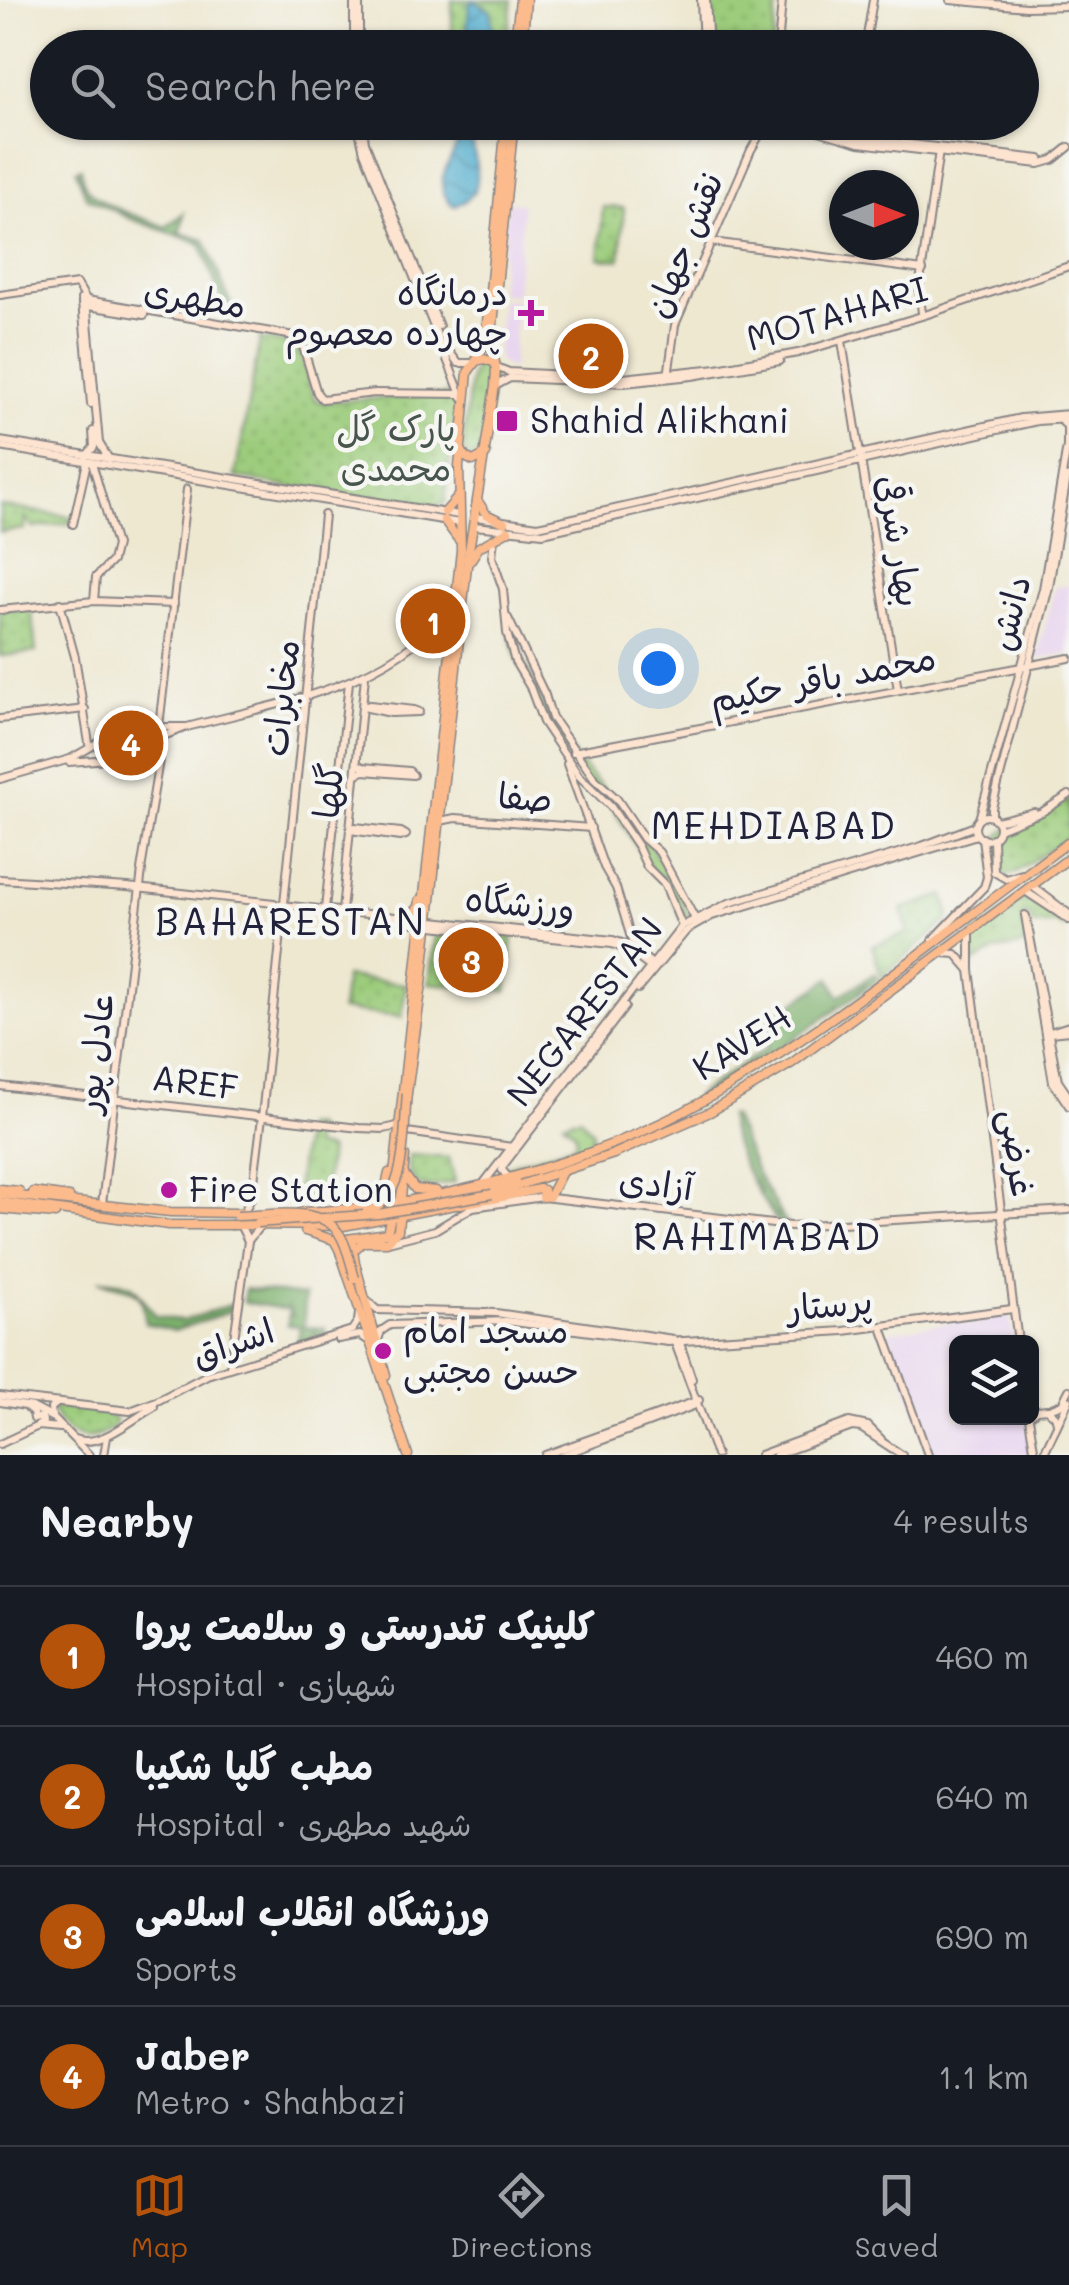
<!DOCTYPE html>
<meta charset="utf-8">
<style>
:root{--surface:#171b24;--page:#20242c;--text:#f1f3f6;--muted:#9ea1a6;--line:#363941;--accent:#b45309}
body{margin:0;font-family:Mali,"Playpen Sans Arabic",sans-serif;background:var(--page);color:var(--text)}
.controls{position:absolute;right:30px;bottom:30px;display:grid;overflow:hidden;border-radius:15px;box-shadow:0 2px 8px #0004}
.controls button{width:90px;height:90px;display:grid;place-items:center;padding:0;border:0;border-bottom:2px solid var(--line);background:var(--surface);color:var(--text);font:50px sans-serif}
.compass{position:absolute;left:829px;top:170px;width:90px;height:90px;border-radius:50%;background:var(--surface);box-shadow:0 2px 8px #0004;rotate:90deg}
.you{position:absolute;left:658px;top:668px;width:35px;height:35px;margin:-25px;border:8px solid #fff;border-radius:50%;background:#1a73e8;box-shadow:0 0 0 15px #1a73e833}
.badge{display:grid;place-items:center;width:65px;height:65px;border-radius:50%;background:var(--accent);color:#fff;font-size:32px;font-weight:700}
.pin{position:absolute;translate:-50% -50%;border:5px solid #fff;box-shadow:0 2px 10px #0006}
.list{margin:0;padding:0;list-style:none}
h2{display:flex;justify-content:space-between;align-items:center;height:130px;margin:0;padding:0 40px;font-size:42px}
h2 small{font-size:32px;font-weight:400;color:var(--muted)}
.list li{display:grid;grid-template-columns:65px 1fr auto;gap:30px;align-items:center;box-sizing:border-box;height:140px;padding:0 40px;border-top:2px solid var(--line)}
.list b{display:block;font-size:38px;white-space:nowrap}
.list p{margin:0;font-size:32px;white-space:nowrap;color:var(--muted)}
.list em{font-size:32px;font-style:normal;color:var(--muted)}
.icon{flex:none;width:55px;height:55px;fill:none;stroke:currentColor;stroke-width:2;stroke-linecap:round;stroke-linejoin:round}
.map{position:relative;flex:none;width:1069px;height:1455px;overflow:hidden}
.search{position:absolute;background:var(--surface);box-shadow:0 2px 8px #0004;left:30px;right:30px;top:30px;height:110px;display:flex;align-items:center;gap:25px;box-sizing:border-box;padding:0 35px;border-radius:55px;color:var(--muted);font-size:38px}
.sheet{height:690px;background:var(--surface)}
nav{display:flex;justify-content:space-around;align-items:center;box-sizing:border-box;height:140px;border-top:2px solid var(--line);background:var(--surface);font-size:28px;color:var(--muted)}
nav a{display:grid;justify-items:center;gap:5px}
nav .on{color:var(--accent)}
.map>svg:first-child{display:block}
</style>
<div class="map">
<svg width="1069" height="1455" viewBox="0 0 1069 1455">
<defs>
<pattern id="grass-dots" width="8" height="8" patternUnits="userSpaceOnUse" patternTransform="scale(2.5)"><rect width="8" height="8" fill="#9ccc7c"/><path d="M2 2h.1M6 6h.1" fill="none" stroke="#86af6c" stroke-width="1.8" stroke-linecap="round"/></pattern>
<pattern id="forest-firs" width="22" height="20" patternUnits="userSpaceOnUse" patternTransform="scale(2.5)"><rect width="22" height="20" fill="#7db06c"/><path d="M5 1l3.5 6h-7zM16 11l3.5 6h-7z" fill="#668f5a"/></pattern>
<pattern id="water-waves" width="16" height="10" patternUnits="userSpaceOnUse" patternTransform="scale(2.5)"><rect width="16" height="10" fill="#4faccd"/><path d="M0 5q4-4 8 0t8 0" fill="none" stroke="#418ca8"/></pattern>
</defs>
<rect width="100%" height="100%" fill="#f6f6f2"/>
<filter id="ink" filterUnits="userSpaceOnUse"><feTurbulence type="fractalNoise" baseFrequency=".01" numOctaves="2"/><feDisplacementMap in="SourceGraphic" scale="20" xChannelSelector="R" yChannelSelector="G"/><feConvolveMatrix kernelMatrix="1 2 1 2 8 2 1 2 1" color-interpolation-filters="sRGB"/></filter>
<filter id="wash" filterUnits="userSpaceOnUse"><feTurbulence type="fractalNoise" baseFrequency=".0048" numOctaves="4" result="noise"/><feDisplacementMap in="SourceGraphic" scale="40" xChannelSelector="R" yChannelSelector="G"/><feGaussianBlur stdDeviation="2.25" result="paint"/><feColorMatrix in="noise" values="0 0 0 0 0 0 0 0 0 0 0 0 0 0 0 0 0 1.4 0 .05"/><feComposite in="paint" operator="in"/></filter>
<g filter="url(#wash)">
<rect width="100%" height="100%" fill="#eee8d1"/>
<g fill="#e7d2ef">
<polygon points="508,202 523,203 516,294 499,293"/>
<polygon points="501,299 516,300 512,369 500,362 497,353"/>
<polygon points="1069,585 1069,653 1037,659 1055,587"/>
<polygon points="1005,1316 1010,1319 1014,1342 956,1342 956,1418 1026,1418 1032,1455 932,1455 888,1332 962,1321 964,1325"/>
</g>
<g fill="url(#grass-dots)" stroke="#5f775c" stroke-width="2.5">
<polygon points="452,0 512,0 507,47 452,47"/>
<polygon points="710,0 777,0 773,47 712,47"/>
<polygon points="603,207 624,208 620,260 599,258"/>
<path d="M260,339L298,345L314,398L320,402L451,394L457,404L445,503C418,516 272,483 235,477Z"/>
<polygon points="481,363 490,366 493,377 484,450 476,458 467,456 463,447 471,374 475,366"/>
<polygon points="0,506 72,517 71,523 33,528 25,517 25,529 0,532"/>
<polygon points="31,607 36,652 0,656 0,610"/>
<path d="M509,629C530,671 546,715 573,754C585,772 600,784 615,800C647,835 671,875 690,918L683,923L667,883L651,870L611,805L579,774L551,732L516,657Z"/>
<polygon points="1069,798 1069,837 1013,874 1003,875 994,858 996,840 1006,829 1029,823"/>
<polygon points="1028,894 1068,924 1061,927 1059,923 1033,925 1028,914 1023,914 1025,945 995,951 972,964 971,939 974,934"/>
<polygon points="944,895 950,916 947,921 882,977 872,946 908,933 902,909"/>
<polygon points="345,977 406,984 402,1017 341,1010"/>
<polygon points="580,1117 593,1132 590,1142 593,1146 506,1173 504,1167 576,1144 575,1132 563,1122"/>
<polygon points="304,1126 315,1127 313,1146 329,1150 324,1194 295,1199"/>
<polygon points="409,1155 449,1158 455,1182 429,1187 416,1184 409,1173"/>
<path d="M56,1407L103,1412L115,1418V1426C91,1446 66,1439 52,1410Z"/>
</g>
<g fill="url(#forest-firs)" stroke="#506954" stroke-width="2.5">
<path d="M81,168C82,174 82,180 85,185C94,204 146,219 166,227L184,213L181,232H177L205,240L239,325L230,324L201,244L131,219L86,197L76,170Z"/>
<polygon points="875,973 878,980 761,1062 697,1098 696,1095 767,1048 769,1035 765,1023 830,978 839,997"/>
<path d="M728,1116L733,1117L757,1174L786,1224L778,1223C756,1191 733,1155 728,1116Z"/>
<path d="M99,1280C141,1283 131,1286 156,1316L183,1321L236,1303L235,1310L174,1331L145,1323C144,1281 126,1293 99,1280Z"/>
<polygon points="245,1289 305,1296 304,1327 325,1328 325,1335 298,1344 300,1327 288,1325 289,1310 243,1302"/>
</g>
<polygon fill="#9ccc7c" stroke="#5f775c" stroke-width="2.5" points="436,929 513,937 507,991 429,983"/>
<g fill="url(#water-waves)" stroke="#386784" stroke-width="2.5">
<polygon points="473,0 491,11 493,34 485,47 461,47 467,35 469,5"/>
<path d="M461,123H487L485,130L472,140C476,166 488,195 454,206C422,180 465,152 461,123Z"/>
</g>
</g>
<g filter="url(#ink)">
<g fill="none" stroke-linecap="round" stroke-linejoin="round">
<defs>
<g id="secondary">
<polyline points="354,0 354,48"/>
<polyline points="359,0 359,48"/>
<polyline points="701,0 703,48"/>
<polyline points="706,0 709,48"/>
<polyline points="950,0 1026,7 1069,6"/>
<polyline points="778,48 782,0"/>
<polyline points="865,48 873,0"/>
<polyline points="357,122 364,152 462,397"/>
<polyline points="362,122 365,142 439,326"/>
<polyline points="788,122 859,143 1039,164 1053,160 1069,147"/>
<polyline points="808,122 859,138 1040,159"/>
<polyline points="848,139 851,122"/>
<polyline points="712,242 923,270"/>
<polyline points="0,295 77,284 86,299 99,443 109,459"/>
<polyline points="81,299 300,337 317,393 322,399 375,393 461,394"/>
<polyline points="82,302 91,404"/>
<polyline points="82,305 144,315"/>
<polyline points="922,313 919,289 939,151"/>
<polyline points="842,341 898,690"/>
<polyline points="449,351 458,363 471,363"/>
<polyline points="496,367 509,372 623,378 717,368 798,353 925,315 1069,266"/>
<polyline points="668,377 675,325 751,150 767,122"/>
<polyline points="495,386 510,378 624,383 692,376 780,361"/>
<polyline points="0,441 459,515"/>
<polyline points="0,447 460,523"/>
<polyline points="86,456 94,447 93,431"/>
<polyline points="92,463 116,545 112,561 96,577 94,601"/>
<polyline points="475,517 538,526 1021,418 1069,414"/>
<polyline points="73,524 87,462"/>
<polyline points="474,526 543,533 1037,421 1069,419"/>
<polyline points="494,538 492,557 503,589 507,633 515,662 530,687 543,722 579,776 611,807 638,847 647,867 665,885 682,926"/>
<polyline points="60,603 75,657 89,743"/>
<polyline points="0,610 94,601 174,604"/>
<polyline points="508,618 545,695 552,718 594,778 617,799 644,839 659,852 694,917"/>
<polygon points="370,705 414,710 419,712 391,713 363,707"/>
<polyline points="0,719 85,709"/>
<polyline points="159,726 187,489"/>
<path d="M187,727C282,702 395,687 456,600"/>
<polyline points="166,735 187,727 166,727"/>
<polyline points="573,752 1069,658"/>
<polyline points="69,762 109,759 159,744"/>
<polyline points="567,764 604,867 616,888 634,948"/>
<polyline points="357,774 364,771 413,775 409,771 363,767 357,764"/>
<polyline points="0,779 70,759 98,743 158,727"/>
<circle cx="987" cy="828" r="12"/>
<polyline points="992,817 992,808 1049,587 1067,477"/>
<polyline points="979,819 1043,589 1067,446 1067,426 1060,420"/>
<polyline points="440,821 455,818 591,828"/>
<polyline points="997,821 1034,812"/>
<polygon points="355,827 401,832 406,835 400,837 350,830"/>
<polyline points="999,829 1042,812 1069,795"/>
<polyline points="993,838 994,872 1006,879 1022,874"/>
<polyline points="141,870 163,736"/>
<polyline points="0,879 128,887"/>
<polyline points="1032,886 1069,914"/>
<polyline points="127,887 274,903"/>
<polyline points="1025,891 1069,920"/>
<polyline points="272,904 613,940 628,945 655,966"/>
<polyline points="325,909 349,682"/>
<polyline points="342,911 365,676"/>
<polyline points="1025,915 1053,1082 1069,1106"/>
<polyline points="1026,916 1058,1081 1069,1097"/>
<polyline points="396,919 422,925 612,944 626,949 650,967"/>
<polyline points="970,932 970,970 1018,1342"/>
<polyline points="933,940 984,887 987,877 982,838"/>
<polyline points="942,953 956,954 969,969"/>
<polyline points="638,989 686,931 712,916 977,835"/>
<polyline points="1047,1033 1069,1026"/>
<polyline points="1050,1033 1069,1031"/>
<polyline points="0,1086 359,1128 384,1129 397,1126"/>
<polyline points="407,1132 512,1147"/>
<polyline points="508,1177 502,1170 503,1166 625,1007"/>
<polyline points="483,1184 682,926 729,903 922,846 975,826"/>
<polyline points="102,1204 142,870"/>
<polyline points="243,1213 252,1197 262,1117 324,515"/>
<polyline points="240,1225 248,1241 259,1227"/>
<polyline points="388,1242 435,1230 473,1207 543,1197 790,1226 1069,1210"/>
<polyline points="367,1301 377,1310 496,1313 673,1339"/>
<polyline points="883,1330 928,1455"/>
<polyline points="338,1339 360,1335 369,1341"/>
<polyline points="378,1340 381,1331 390,1325 506,1321 668,1342 844,1331 1012,1309 990,1312"/>
<polyline points="674,1340 716,1455"/>
<polyline points="679,1340 692,1379"/>
<polyline points="230,1367 248,1241"/>
<polyline points="0,1396 130,1411 157,1401 207,1375 352,1330 358,1321 359,1313"/>
<polyline points="0,1402 32,1407 51,1417"/>
<polyline points="56,1404 51,1408 52,1417 89,1455"/>
<polyline points="25,1406 33,1413 34,1419 42,1417 43,1422 39,1425"/>
<polyline points="1049,1409 1062,1404 1069,1390"/>
<polyline points="1032,1414 1037,1410 1047,1409 1055,1416 1057,1423"/>
<polyline points="1029,1418 1035,1455"/>
<path d="M75,1439C100,1449 132,1419 154,1407"/>
<polyline points="0,1444 38,1426 60,1428"/>
<polyline points="104,1455 107,1437"/>
<polyline points="545,1455 699,1400"/>
<polyline points="563,1455 693,1406"/>
<polyline points="760,1455 849,1422 868,1426 881,1439"/>
<polyline points="776,1455 852,1427 861,1428 902,1455"/>
<polyline points="1043,1455 1069,1400"/>
</g>
<g id="primary">
<polyline points="514,48 520,0"/>
<polyline points="522,48 526,0"/>
<polyline points="476,360 485,343 506,122"/>
<polyline points="462,451 465,457 473,461 486,454"/>
<polyline points="479,503 486,514 505,523"/>
<polyline points="445,512 458,497"/>
<polyline points="444,520 458,539"/>
<polyline points="470,561 479,547 508,531"/>
<polyline points="409,918 419,907 420,900"/>
<polyline points="407,1093 422,984 468,557 495,386 496,367 491,344 514,122"/>
<polyline points="404,1174 415,1189 436,1191"/>
<polyline points="393,1184 461,550 459,467 468,372 476,361 484,359 493,362"/>
<polyline points="0,1189 19,1191"/>
<polyline points="33,1192 69,1197"/>
<polyline points="0,1194 170,1212 241,1213"/>
<polyline points="492,1194 614,1154 710,1112 792,1063 1069,858"/>
<polyline points="462,1196 515,1180"/>
<polyline points="549,1197 562,1172"/>
<polyline points="493,1199 539,1189 543,1190 543,1197"/>
<polyline points="378,1200 384,1195 389,1173"/>
<polyline points="0,1202 169,1225 233,1225"/>
<polyline points="0,1209 55,1214"/>
<path d="M300,1212C426,1208 595,1163 705,1100C834,1026 949,929 1069,842"/>
<polyline points="231,1225 343,1226 498,1197"/>
<polyline points="398,1230 405,1156"/>
<polyline points="305,1231 334,1240 339,1249 408,1455"/>
<polyline points="347,1239 352,1243 355,1263 386,1375"/>
<polyline points="339,1249 347,1239 387,1233 393,1208"/>
<polyline points="353,1251 363,1242 387,1242 398,1230"/>
</g>
</defs>
<use href="#secondary" stroke="#888586" stroke-width="10"/>
<use href="#primary" stroke="#888586" stroke-width="11"/>
<use href="#secondary" stroke="#fde4d1" stroke-width="6"/>
<use href="#primary" stroke="#fbbb8d" stroke-width="8"/>
<defs>
<g id="primary-bridge">
<path d="M367,1211C409,1199 403,1130 407,1093"/>
<path d="M237,1216C267,1216 318,1204 338,1232C347,1244 350,1263 355,1278"/>
<polyline points="257,1223 378,1214 492,1194"/>
</g>
</defs>
<use href="#primary-bridge" stroke="#888586" stroke-width="11" stroke-linecap="butt"/>
<use href="#primary-bridge" stroke="#fbbb8d" stroke-width="8"/>
</g>
</g>
<g fill="#b5179e" stroke="#f6f6f2" stroke-width="4">
<path d="M526 298h10v10h10v10h-10v10h-10v-10h-10v-10h10z"/>
<rect x="495" y="409" width="24" height="24" rx="5"/>
<circle cx="169" cy="1190" r="10"/>
<circle cx="383" cy="1351" r="10"/>
</g>
<g text-anchor="middle" stroke-width="9" stroke-linejoin="round" paint-order="stroke">
<g font-size="35" fill="#22223b" stroke="#f6f6f2">
<text transform="translate(684 245) rotate(-68)" y="12">نقش جهان</text>
<text transform="translate(195 298) rotate(9)" y="12">مطهری</text>
<text transform="translate(837 314) rotate(-16)" y="12">MOTAHARI</text>
<text transform="translate(899 541) rotate(81)" y="12">بهار شرقی</text>
<text transform="translate(1010 613) rotate(-76)" y="12">دانش</text>
<text transform="translate(823 679) rotate(-11)" y="12">محمد باقر حکیم</text>
<text transform="translate(281 698) rotate(-84)" y="12">مخابرات</text>
<text transform="translate(329 791) rotate(-84)" y="12">گلها</text>
<text transform="translate(525 798) rotate(5)" y="12">صفا</text>
<text transform="translate(520 904) rotate(6)" y="12">ورزشگاه</text>
<text transform="translate(585 1012) rotate(-52)" y="12">NEGARESTAN</text>
<text transform="translate(742 1043) rotate(-32)" y="12">KAVEH</text>
<text transform="translate(95 1052) rotate(-83)" y="12">عادل پور</text>
<text transform="translate(195 1083) rotate(7)" y="12">AREF</text>
<text transform="translate(1018 1153) rotate(83)" y="12">غرضی</text>
<text transform="translate(656 1184) rotate(7)" y="12">آزادی</text>
<text transform="translate(830 1305) rotate(-5)" y="12">پرستار</text>
<text transform="translate(233 1343) rotate(-19)" y="12">اشراق</text>
</g>
<g font-size="35" fill="#22223b" stroke="#f6f6f2" text-anchor="start">
<text x="508" y="305" text-anchor="end">درمانگاه<tspan x="508" dy="40">چهارده معصوم</tspan></text>
<text x="530" y="433">Shahid Alikhani</text>
<text x="189" y="1202">Fire Station</text>
<text x="403" y="1343">مسجد امام<tspan x="403" dy="40">حسن مجتبی</tspan></text>
</g>
<g font-size="35" fill="#47554e" stroke="#f6f6f2">
<text x="396" y="441">پارک گل<tspan x="396" dy="40">محمدی</tspan></text>
</g>
<g font-size="38" letter-spacing="2.5" fill="#22223b" stroke="#f6f6f2">
<text x="774" y="839">MEHDIABAD</text>
<text x="291" y="935">BAHARESTAN</text>
<text x="758" y="1250">RAHIMABAD</text>
</g>
</g>
</svg>
<div class="controls">
<button><svg class="icon" aria-label="layers" viewBox="0 0 24 24"><path d="M12 4l9 5-9 5-9-5zM3 14l9 5 9-5"/></svg></button>
</div>
<svg class="compass" viewBox="-18 -18 36 36"><path d="M0-13l5 13h-10z" fill="#e53935"/><path d="M0 13l5-13h-10z" fill="#9ea1a6"/></svg>
<div class="you"></div>
<div class="pin badge" style="left:433px;top:621px">1</div>
<div class="pin badge" style="left:591px;top:356px">2</div>
<div class="pin badge" style="left:471px;top:960px">3</div>
<div class="pin badge" style="left:131px;top:743px">4</div>
<div class="search"><svg class="icon" aria-label="search" viewBox="0 0 24 24"><circle cx="10" cy="10" r="6"/><path d="M15 15l6 6"/></svg>Search here</div>
</div>
<section class="sheet">
<h2>Nearby<small>4 results</small></h2>
<ul class="list">
<li><span class="badge">1</span><div><b>کلینیک تندرستی و سلامت پروا</b><p>Hospital · شهبازی</p></div><em>460 m</em></li>
<li><span class="badge">2</span><div><b>مطب گلپا شکیبا</b><p>Hospital · شهید مطهری</p></div><em>640 m</em></li>
<li><span class="badge">3</span><div><b>ورزشگاه انقلاب اسلامی</b><p>Sports</p></div><em>690 m</em></li>
<li><span class="badge">4</span><div><b>Jaber</b><p>Metro · Shahbazi</p></div><em>1.1 km</em></li>
</ul>
</section>
<nav>
<a class="on"><svg class="icon" aria-label="map" viewBox="0 0 24 24"><path d="M3 6l6-2 6 2 6-2v14l-6 2-6-2-6 2zM9 4v14M15 6v14"/></svg>Map</a>
<a><svg class="icon" aria-label="directions" viewBox="0 0 24 24"><path d="M12 3l9 9-9 9-9-9zM9 14v-3h6M13 9l2 2-2 2"/></svg>Directions</a>
<a><svg class="icon" aria-label="saved" viewBox="0 0 24 24"><path d="M7 4h10v16l-5-4-5 4z"/></svg>Saved</a>
</nav>
